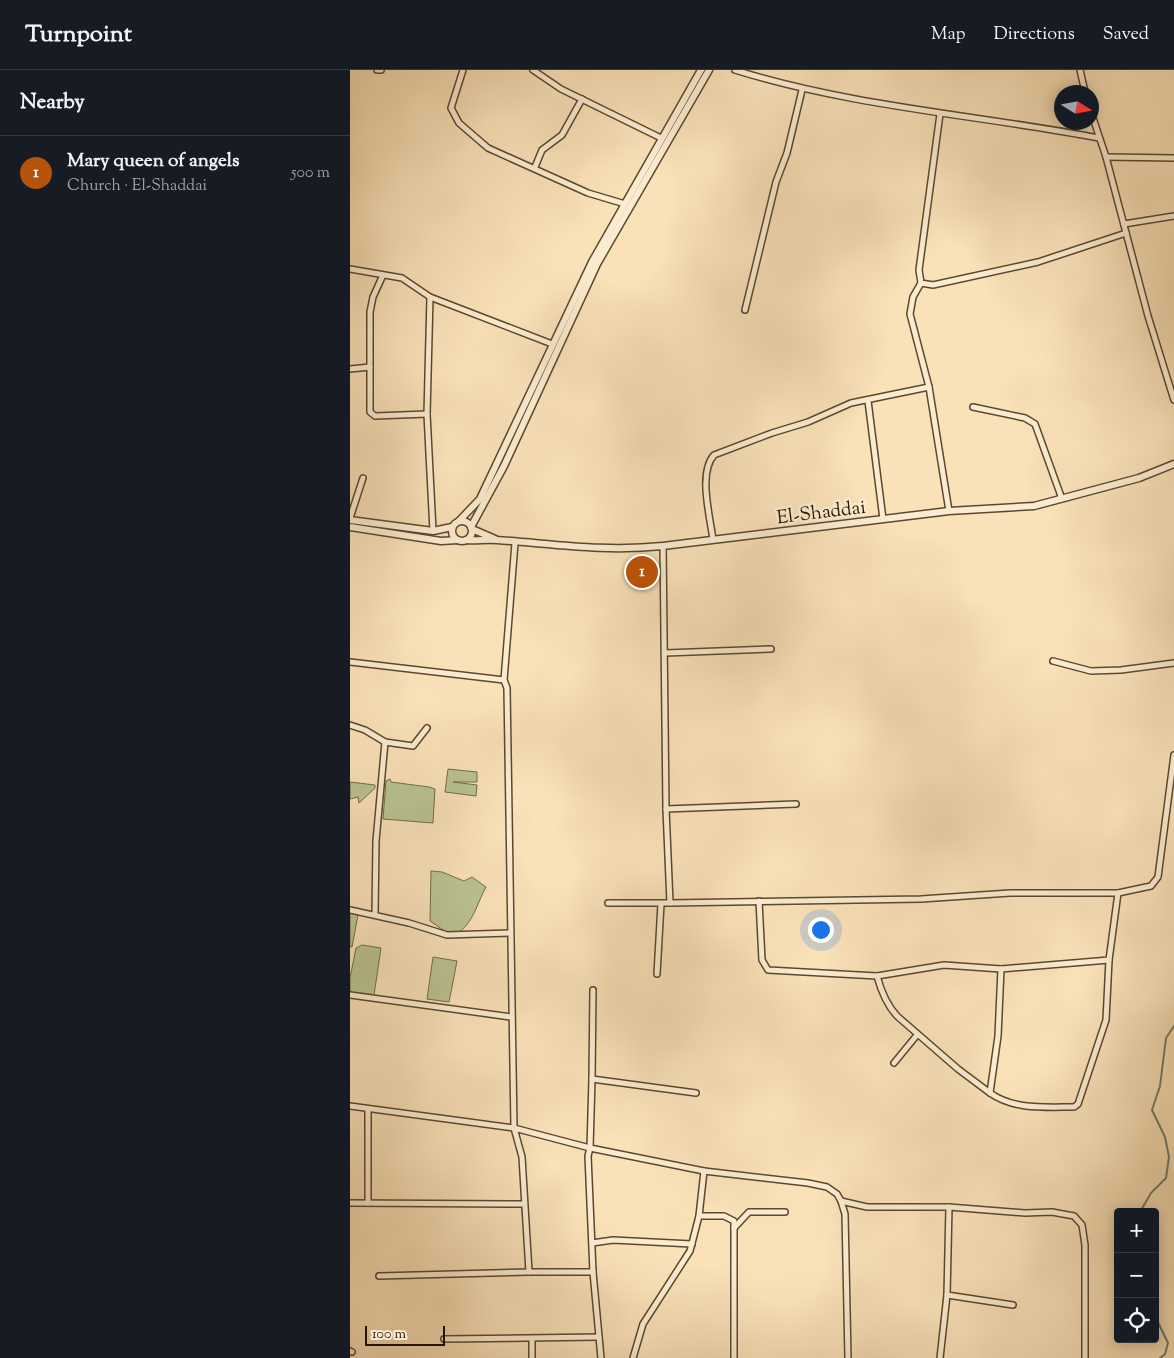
<!DOCTYPE html>
<meta charset="utf-8">
<style>
:root{--surface:#171b24;--page:#20242c;--text:#f1f3f6;--muted:#9ea1a6;--line:#363941;--accent:#b45309}
body{margin:0;font-family:"Sorts Mill Goudy",serif;background:var(--page);color:var(--text)}
.controls{position:absolute;right:15px;bottom:15px;display:grid;overflow:hidden;border-radius:5px;box-shadow:0 2px 12px #0003}
.controls button{width:45px;height:45px;display:grid;place-items:center;padding:0;border:0;border-bottom:1px solid var(--line);background:var(--surface);color:var(--text);font:25px sans-serif}
.compass{position:absolute;left:704px;top:15px;width:45px;height:45px;border-radius:50%;background:var(--surface);box-shadow:0 2px 12px #0003;rotate:101deg}
.scale{position:absolute;left:15px;bottom:12px;width:80px;box-sizing:border-box;padding-left:5px;border:2px solid #281500;border-top:0;font-size:14px;line-height:18px;white-space:nowrap;color:#281500;-webkit-text-stroke:4px #fbecd1;paint-order:stroke}
.you{position:absolute;left:470px;top:859px;width:18px;height:18px;margin:-12px;border:4px solid #fff;border-radius:50%;background:#1a73e8;box-shadow:0 0 0 8px #1a73e833}
.badge{display:grid;place-items:center;width:32px;height:32px;border-radius:50%;background:var(--accent);color:#fff;font-size:16px;font-weight:700}
.pin{position:absolute;translate:-50% -50%;border:2px solid #fff;box-shadow:0 1px 5px #0006}
.list{margin:0;padding:0;list-style:none}
h2{display:flex;justify-content:space-between;align-items:center;height:65px;margin:0;padding:0 20px;font-size:21px}
h2 small{font-size:16px;font-weight:400;color:var(--muted)}
.list li{display:grid;grid-template-columns:32px 1fr auto;gap:15px;align-items:center;box-sizing:border-box;height:75px;padding:0 20px;border-top:1px solid var(--line)}
.list b{display:block;font-size:19px;white-space:nowrap}
.list p{margin:0;font-size:16px;white-space:nowrap;color:var(--muted)}
.list em{font-size:16px;font-style:normal;color:var(--muted)}
.icon{flex:none;width:28px;height:28px;fill:none;stroke:currentColor;stroke-width:2;stroke-linecap:round;stroke-linejoin:round}
.map{position:relative;flex:none;width:824px;height:1288px;overflow:hidden}
header{display:flex;align-items:center;gap:30px;box-sizing:border-box;height:70px;padding:0 25px;background:var(--surface);border-bottom:1px solid var(--line)}
header strong{font-size:24px}
nav{display:flex;gap:28px;margin-inline-start:auto;font-size:18px}
main{display:flex}
aside{flex:1;background:var(--surface)}
.map>svg:first-child{display:block}
</style>
<header>
<strong>Turnpoint</strong>
<nav><a>Map</a><a>Directions</a><a>Saved</a></nav>
</header>
<main>
<aside>
<h2>Nearby<small></small></h2>
<ul class="list">
<li><span class="badge">1</span><div><b>Mary queen of angels</b><p>Church · El-Shaddai</p></div><em>500 m</em></li>
</ul>
</aside>
<div class="map">
<svg width="824" height="1288" viewBox="0 0 824 1288">
<rect width="100%" height="100%" fill="#f9e1b8"/>
<filter id="stains"><feTurbulence type="fractalNoise" baseFrequency=".004" numOctaves="4"/><feColorMatrix values="0 0 0 0 .2 0 0 0 0 .09 0 0 0 0 .02 0 0 0 .5 -.17"/></filter>
<radialGradient id="worn" r=".72"><stop offset=".6" stop-color="#630" stop-opacity="0"/><stop offset="1" stop-color="#630" stop-opacity=".3"/></radialGradient>
<g fill="#bac392" stroke="#716c49">
<polygon points="98,699 127,702 127,712 103,712 127,715 126,726 95,722"/>
<polygon points="40,709 41,712 79,717 85,719 83,753 33,749 36,711"/>
<polygon points="0,712 25,715 25,718 9,733 8,727 0,729"/>
<path d="M81,801L92,802L114,811L122,807L136,817C126,835 123,857 102,866L80,851Z"/>
<polygon points="0,843 8,845 2,877 0,877"/>
<polygon points="12,875 31,878 24,925 0,922 0,908 6,878"/>
<polygon points="83,887 107,891 99,932 77,929"/>
</g>
<g fill="none" stroke-linecap="round" stroke-linejoin="round">
<g stroke="#6f7a6b" stroke-width="2">
<polyline points="790,1142 801,1123 816,1108 819,1087 815,1067 802,1040 810,1016 816,968 824,956"/>
<polyline points="805,1246 818,1273 815,1284 810,1288"/>
</g>
<defs>
<g id="minor">
<polyline points="27,0 31,0"/>
<polyline points="113,0 101,38 109,53 138,78 238,123 275,134"/>
<polyline points="183,0 211,19 311,68"/>
<path d="M385,0C504,37 628,45 749,68"/>
<polyline points="730,0 735,22"/>
<polyline points="590,44 569,200 571,213 583,215 688,192 776,163"/>
<polyline points="742,45 756,87 798,246 824,330"/>
<polyline points="756,87 824,88"/>
<polyline points="185,97 192,80 212,65 232,29"/>
<polyline points="774,154 824,146"/>
<polyline points="0,199 52,208 80,227 77,344 83,461"/>
<polyline points="33,205 23,227 20,242 20,342 25,346 77,344"/>
<polyline points="571,213 563,227 560,244 579,317"/>
<polyline points="80,227 202,274"/>
<polyline points="395,240 426,112 437,83 452,20"/>
<polyline points="0,299 20,297"/>
<polyline points="518,331 533,449"/>
<polyline points="623,337 675,348 685,354 712,429"/>
<polyline points="0,448 13,408"/>
<path d="M363,470C360,446 348,403 364,385L422,363L458,352L501,333L579,317L599,441"/>
<polyline points="313,476 316,739 320,833 571,829 660,823 768,823 801,816 808,807 824,685"/>
<polyline points="315,583 421,579"/>
<polyline points="703,591 741,601 771,600 824,593"/>
<polyline points="0,592 154,610"/>
<polyline points="0,655 15,660 35,672 26,771 25,844"/>
<polyline points="35,672 63,676 77,658"/>
<polyline points="316,739 446,734"/>
<polyline points="409,831 412,890 418,900 527,906 594,895 651,899 759,890 768,823"/>
<polyline points="258,833 320,833"/>
<polyline points="0,840 59,853 97,865 160,863"/>
<path d="M651,899L648,966L640,1023C664,1040 695,1037 724,1037L728,1034L756,950L759,890"/>
<polyline points="307,904 311,834"/>
<path d="M527,906C531,921 536,934 547,946L608,999L640,1023"/>
<polyline points="0,925 161,947"/>
<polyline points="544,993 567,965"/>
<polyline points="242,1009 243,920"/>
<polyline points="0,1036 164,1058 157,618 154,610 165,473"/>
<polyline points="0,1133 174,1134"/>
<polyline points="18,1133 18,1039"/>
<polyline points="599,1137 597,1225 663,1235"/>
<polyline points="384,1158 399,1142 435,1142"/>
<polyline points="242,1173 263,1170 342,1174"/>
<polyline points="243,1202 179,1202 172,1087 164,1058 240,1078 242,1009 346,1023"/>
<polyline points="29,1206 179,1202"/>
<polyline points="94,1269 249,1267"/>
<polyline points="0,1281 2,1282"/>
<polyline points="182,1288 182,1269"/>
<polyline points="251,1288 243,1202 238,1086 240,1078 354,1101"/>
<polyline points="283,1288 293,1254 340,1181 349,1146"/>
<polyline points="384,1288 384,1151 374,1146 349,1146 354,1101 458,1113 477,1117 487,1124 491,1131"/>
<polyline points="498,1288 495,1144 491,1131 517,1137 599,1137 675,1143 702,1142 724,1146 732,1155 735,1175 735,1288"/>
<polyline points="590,1288 597,1225"/>
</g>
<g id="tertiary">
<polyline points="0,450 83,461 102,457"/>
<circle cx="112" cy="461" r="10"/>
<polyline points="109,451 130,429 242,192 351,0"/>
<polyline points="0,457 91,471 108,470"/>
<polyline points="121,457 154,396 247,194 359,0"/>
<polyline points="122,459 145,469"/>
<path d="M116,470C126,471 137,469 147,470C205,474 254,482 313,476L599,441L684,436L789,408L824,394"/>
</g>
</defs>
<use href="#minor" stroke="#5c482e" stroke-width="8"/>
<use href="#tertiary" stroke="#5c482e" stroke-width="9"/>
<use href="#minor" stroke="#fbecd1" stroke-width="5"/>
<use href="#tertiary" stroke="#fbecd1" stroke-width="6"/>
</g>
<g text-anchor="middle" stroke-width="5" stroke-linejoin="round" paint-order="stroke">
<g font-size="19" fill="#281500" stroke="#fbecd1">
<text transform="translate(471 441) rotate(-7)" y="7">El-Shaddai</text>
</g>
</g>
<rect width="100%" height="100%" filter="url(#stains)"/>
<rect width="100%" height="100%" fill="url(#worn)"/>
</svg>
<div class="controls">
<button>+</button>
<button>−</button>
<button><svg class="icon" aria-label="locate" viewBox="0 0 24 24"><circle cx="12" cy="12" r="6"/><path d="M12 2v4M12 18v4M2 12h4M18 12h4"/></svg></button>
</div>
<svg class="compass" viewBox="-18 -18 36 36"><path d="M0-13l5 13h-10z" fill="#e53935"/><path d="M0 13l5-13h-10z" fill="#9ea1a6"/></svg>
<div class="scale">100 m</div>
<div class="you"></div>
<div class="pin badge" style="left:292px;top:502px">1</div>
</div>
</main>
